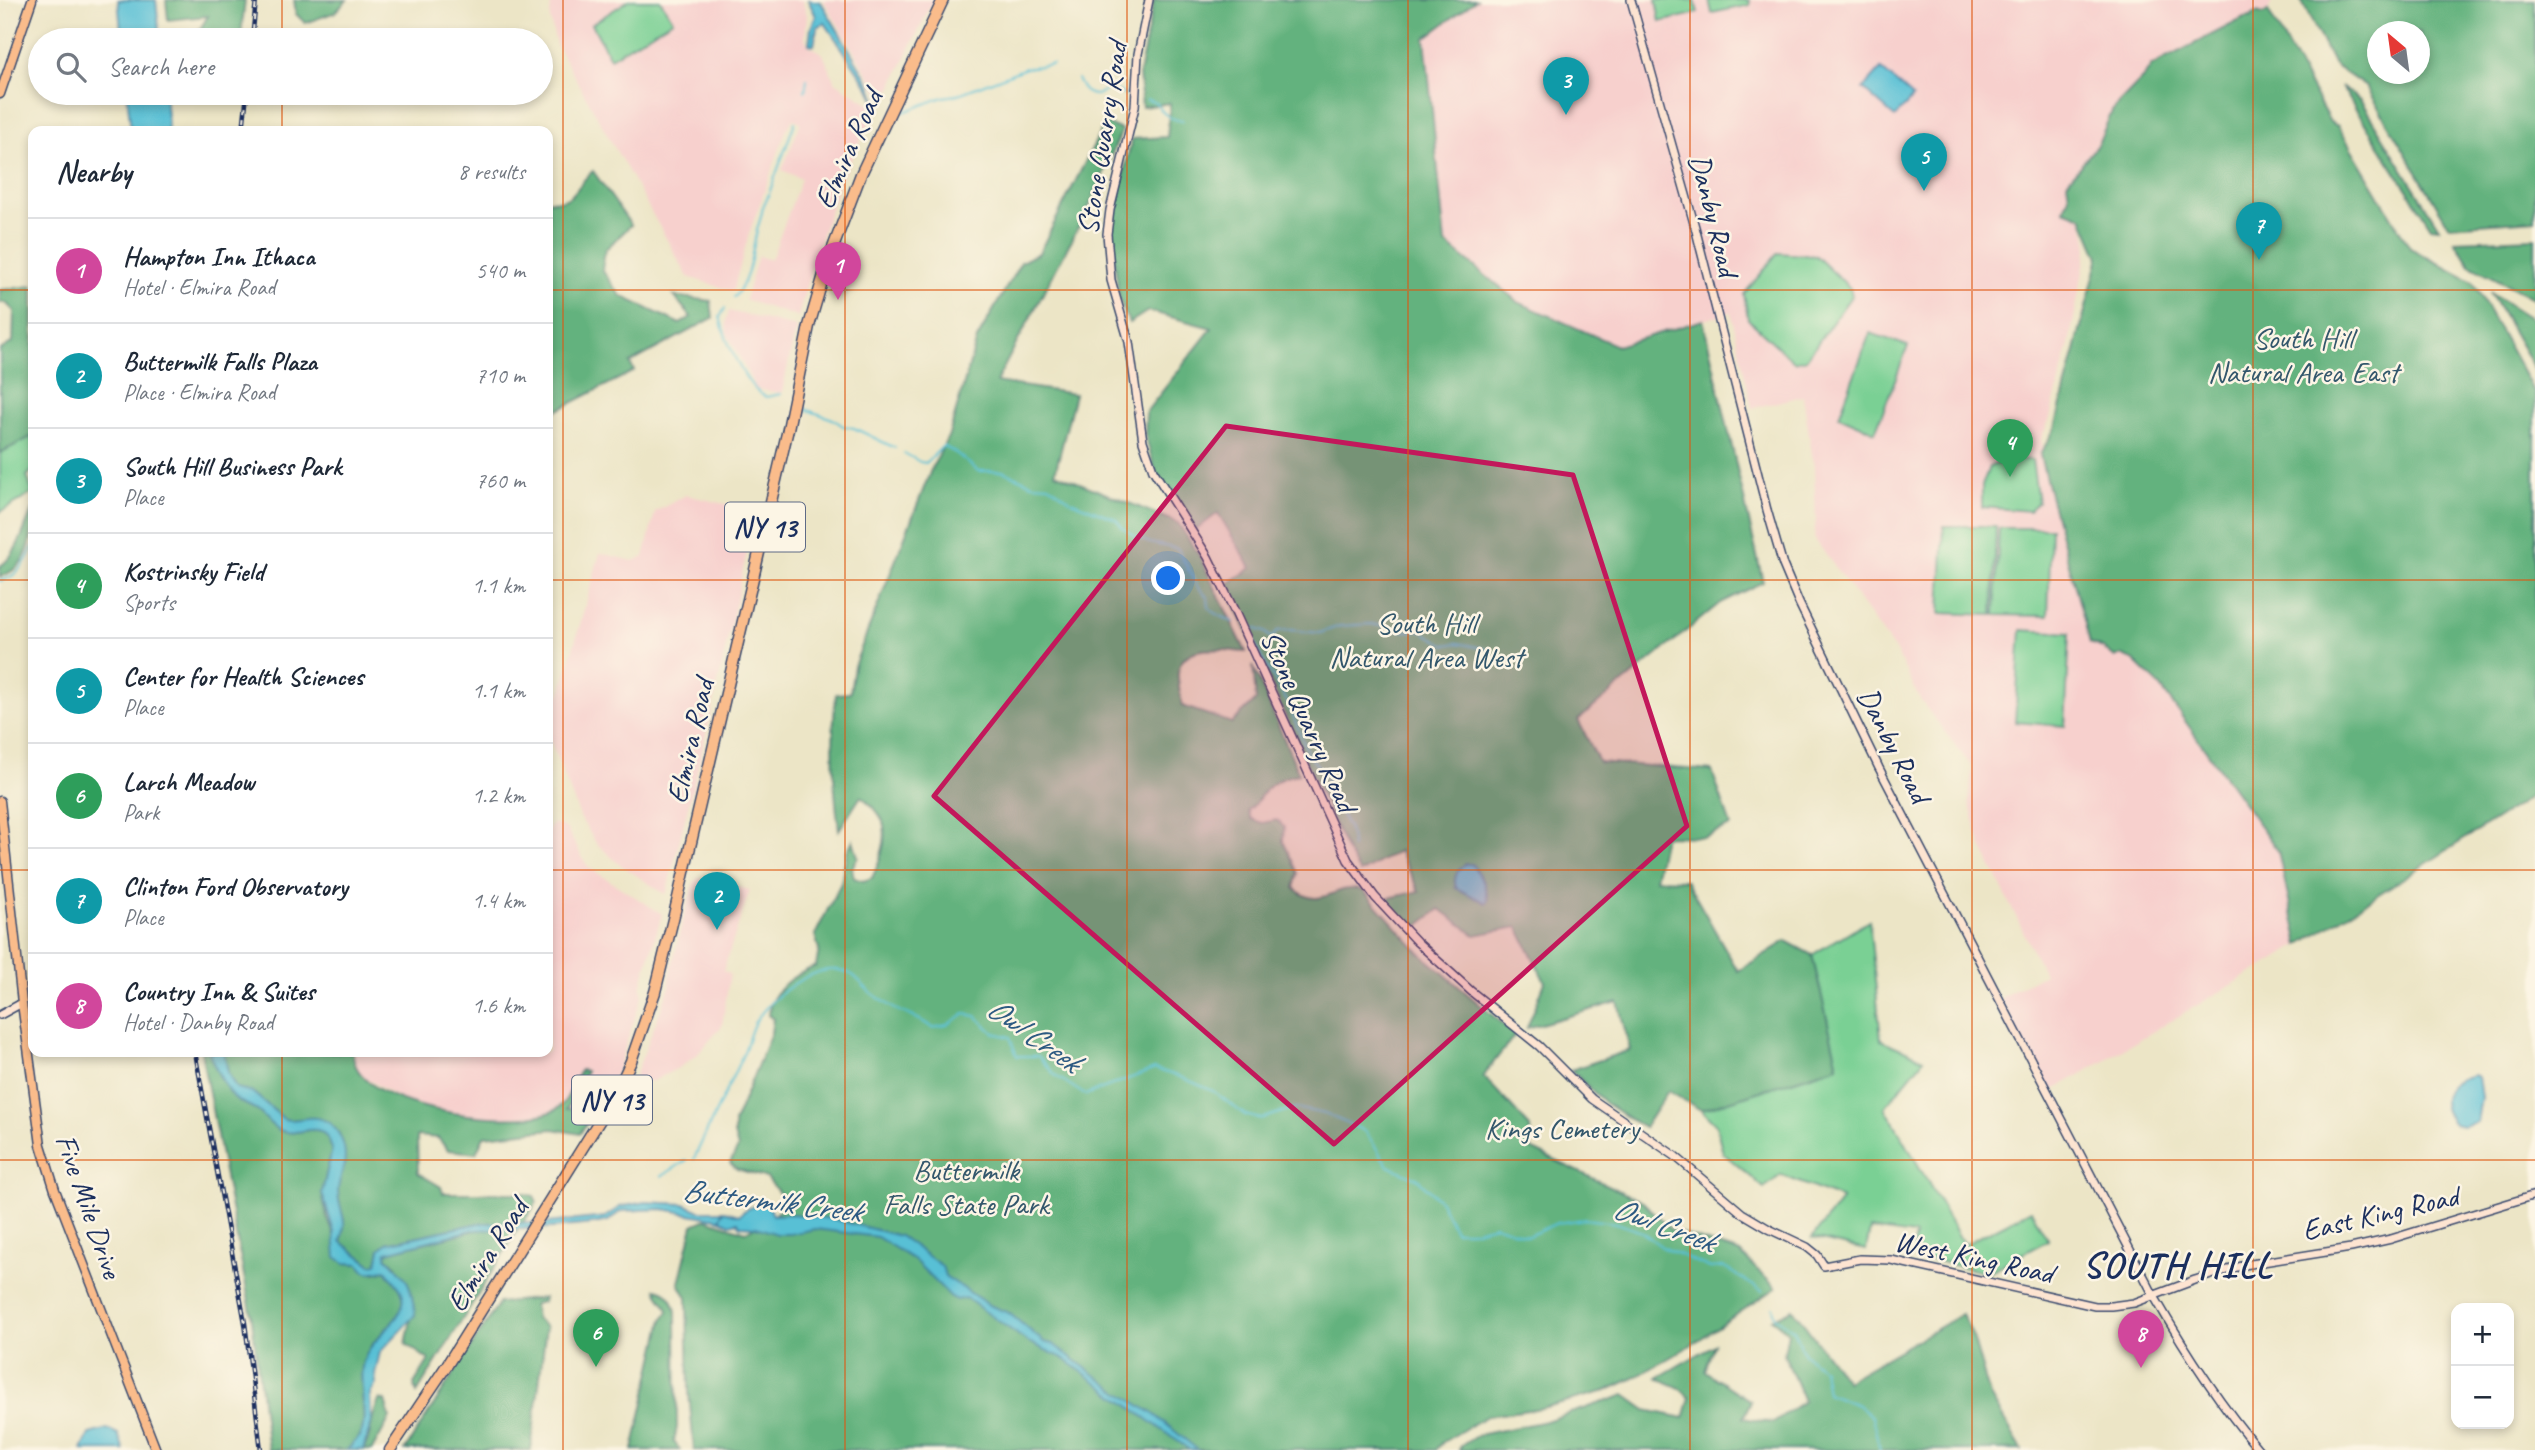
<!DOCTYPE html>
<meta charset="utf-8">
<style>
:root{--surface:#fff;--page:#f6f6f7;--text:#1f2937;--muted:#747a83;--line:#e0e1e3;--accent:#b5179e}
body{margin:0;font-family:Caveat,sans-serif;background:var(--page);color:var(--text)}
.controls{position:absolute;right:21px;bottom:21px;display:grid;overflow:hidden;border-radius:14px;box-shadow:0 4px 10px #0003}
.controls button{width:63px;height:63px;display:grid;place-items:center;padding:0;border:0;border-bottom:2px solid var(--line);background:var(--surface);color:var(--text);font:35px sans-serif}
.compass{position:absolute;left:2367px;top:21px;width:63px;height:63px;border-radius:50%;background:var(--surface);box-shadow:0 4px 10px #0003;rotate:331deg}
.you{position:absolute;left:1169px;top:579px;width:24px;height:24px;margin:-18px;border:5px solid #fff;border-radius:50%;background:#1a73e8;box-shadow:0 0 0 10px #1a73e833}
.badge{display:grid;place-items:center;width:46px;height:46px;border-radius:50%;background:var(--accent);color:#fff;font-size:23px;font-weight:700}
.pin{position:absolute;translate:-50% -58px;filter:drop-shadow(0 2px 4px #0008)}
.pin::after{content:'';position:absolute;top:37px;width:24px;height:21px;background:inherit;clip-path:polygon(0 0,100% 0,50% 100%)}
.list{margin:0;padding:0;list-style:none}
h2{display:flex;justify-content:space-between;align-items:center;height:91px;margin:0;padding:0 28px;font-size:30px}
h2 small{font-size:23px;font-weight:400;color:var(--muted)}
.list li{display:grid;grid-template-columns:46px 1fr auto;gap:21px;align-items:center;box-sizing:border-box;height:105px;padding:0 28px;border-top:2px solid var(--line)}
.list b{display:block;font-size:26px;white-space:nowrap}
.list p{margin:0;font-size:23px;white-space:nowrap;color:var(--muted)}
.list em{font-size:23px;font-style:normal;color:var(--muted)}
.icon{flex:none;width:38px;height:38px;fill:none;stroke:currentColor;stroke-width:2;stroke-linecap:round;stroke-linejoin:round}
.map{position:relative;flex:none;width:2535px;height:1450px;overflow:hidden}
.search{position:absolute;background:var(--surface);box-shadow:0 4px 10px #0003;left:28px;top:28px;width:525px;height:77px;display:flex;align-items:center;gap:18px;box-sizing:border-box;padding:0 24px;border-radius:38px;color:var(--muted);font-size:26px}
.panel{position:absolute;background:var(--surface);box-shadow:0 4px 10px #0003;left:28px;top:126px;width:525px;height:931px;border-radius:14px}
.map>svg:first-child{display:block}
</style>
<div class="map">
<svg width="2535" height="1450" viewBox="0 0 2535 1450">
<rect width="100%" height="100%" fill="#fcf5e5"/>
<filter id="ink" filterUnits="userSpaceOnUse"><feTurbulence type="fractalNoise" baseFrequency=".0143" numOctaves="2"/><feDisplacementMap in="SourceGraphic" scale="14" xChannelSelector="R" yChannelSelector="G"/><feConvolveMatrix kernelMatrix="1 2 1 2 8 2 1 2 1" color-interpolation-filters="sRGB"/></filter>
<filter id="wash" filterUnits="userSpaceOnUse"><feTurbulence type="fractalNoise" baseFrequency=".00686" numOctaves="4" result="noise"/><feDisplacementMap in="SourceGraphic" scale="28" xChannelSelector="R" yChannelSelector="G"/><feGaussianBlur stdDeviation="1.57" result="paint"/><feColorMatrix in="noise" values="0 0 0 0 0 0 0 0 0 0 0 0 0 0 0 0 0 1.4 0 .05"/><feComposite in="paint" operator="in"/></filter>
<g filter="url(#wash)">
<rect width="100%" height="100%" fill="#ece5c6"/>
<g fill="#f7d0cd">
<polygon points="551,0 802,0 807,15 805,38 808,45 823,54 835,82 877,108 840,181 813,261 798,317 745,300 758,256 771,260 801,179 782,170 801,122 793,119 786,131 749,234 733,291 688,277 556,44 550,18"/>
<polygon points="823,0 933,0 885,101 876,88"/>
<polygon points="1476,0 2273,0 2268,11 2263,14 2257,12 2253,17 2113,109 2098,144 2072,175 2065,210 2082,217 2088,245 2069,344 2050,418 2041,439 2058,530 2103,648 2115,658 2121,655 2133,660 2160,686 2278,851 2299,945 2049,1093 2000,998 2044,974 1981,845 1969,802 1972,767 1921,701 1895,650 1814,538 1816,518 1814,467 1803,396 1752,408 1731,312 1617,346 1518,302 1445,243 1425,38"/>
<polygon points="729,311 796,327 782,393 756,389 727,333 726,322"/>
<polygon points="686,495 756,511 712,710 666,895 618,863 596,843 581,819 548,735 548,709 561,692 600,553 633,561 644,557 655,512"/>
<polygon points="554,823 566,828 588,867 662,914 647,965 641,988 643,994 617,1071 598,1108 566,1109 586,1072 579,1071 570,1095 554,1111 535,1115 488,1118 428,1109 405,1102 361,1075 353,1064 353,1052 548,1052 548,830"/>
<polygon points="698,878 750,890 723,971 730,973 722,1026 697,1055 680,1067 653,1081 638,1082 633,1081 670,986 669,979 680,931 693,885"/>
</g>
<g fill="#7ad094" stroke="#4a8079" stroke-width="2">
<polygon points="629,0 660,0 673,20 610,58 592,24"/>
<polygon points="1656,0 1695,0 1698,13 1660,22"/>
<polygon points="1709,0 1749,0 1750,5 1712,13"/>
<polygon points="1778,253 1816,256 1850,288 1852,295 1806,359 1794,362 1748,319 1744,294"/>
<polygon points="1870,333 1908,346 1875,432 1839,416"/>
<polygon points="32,434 33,470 27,476 33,493 0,512 0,453"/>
<polygon points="2008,459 2032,460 2038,502 2029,511 1982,507 1982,486 1989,467"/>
<polygon points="1944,526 1996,526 1993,615 1940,613"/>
<polygon points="1999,528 2051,528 2048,616 1995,615"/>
<polygon points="2021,630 2070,633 2065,726 2015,722"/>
<polygon points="1869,920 1881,1040 1924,1059 1885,1107 1964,1245 2031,1210 2048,1240 1987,1273 1912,1255 1915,1235 1870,1229 1866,1250 1812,1238 1842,1199 1781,1175 1764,1188 1723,1153 1716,1125 1701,1110 1838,1066 1812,955"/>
</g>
<g fill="#63b27e" stroke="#3f706e" stroke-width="2" fill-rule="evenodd">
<polygon points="166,0 245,0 241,36 234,40 193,40 208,16 168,20"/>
<polygon points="294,0 347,0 336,12 305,23 296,14"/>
<polygon points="1154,0 1476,0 1425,38 1445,243 1518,302 1617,346 1703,320 1763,582 1720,603 1578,720 1599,762 1712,771 1731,826 1704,837 1664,836 1655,879 1686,880 1738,971 1786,941 1812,955 1838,1066 1701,1110 1668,1091 1644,1128 1605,1103 1571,1070 1630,1050 1618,1002 1527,1028 1545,982 1518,927 1475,935 1440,909 1413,930 1384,899 1419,891 1399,851 1360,873 1346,850 1226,585 1251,568 1218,513 1196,530 1156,473 1145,435 1146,412 1212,328 1148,311 1129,323 1119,298 1111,227 1132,139 1167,137 1170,103 1142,107 1139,74"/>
<path d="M2301,0H2535V220L2449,226L2366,87L2334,65ZM2378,32H2420V74H2378Z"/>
<path d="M2268,11L2330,122L2338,126L2410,248L2473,282L2535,394V794L2299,945L2278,851L2160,686L2133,660L2121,655L2115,658L2103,648L2090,643C2074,580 2055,518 2040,455L2055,428L2099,257L2082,217L2064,210L2069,196L2067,182L2098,144L2113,109L2145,76L2151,66L2244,18L2252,17L2253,14L2257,12L2263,14Z"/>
<polygon points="2341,86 2361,101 2439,228 2431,227"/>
<path d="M1105,123L1122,130L1089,207L996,382L1075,394L1055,473L1178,523L1200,557L1246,652C1225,651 1183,640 1178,672C1177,682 1181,696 1182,706L1232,723L1256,700L1253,666L1299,774C1286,776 1272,782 1263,793C1257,800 1256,805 1248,810L1251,819L1262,823L1277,820L1284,827L1283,841L1298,873L1294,888C1323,914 1334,880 1364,891L1420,953L1515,1035L1483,1076L1530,1127L1531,1149L1643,1202L1671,1230L1740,1253L1776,1288L1688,1347L1634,1378L1606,1391L1542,1408L1487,1416L1443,1442L1436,1450H694L689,1393L687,1298L679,1283L693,1225L706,1219L746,1232L773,1216L787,1203L767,1178L737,1169L730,1163L738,1148L734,1134V1123L771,1033L773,1019L768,1015C772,988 792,976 816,966L819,950L815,935L841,883L847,851L853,840L858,857L852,868L854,878L863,881L872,878C879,863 889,839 883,822C880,812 869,803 861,796L839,830C833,784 831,740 836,694L850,693L854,666L931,470L949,435L977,339L1021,262L1039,253Z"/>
<path d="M593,171L631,225L605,250L602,270L621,296L680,324L691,317L674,296L711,301L713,318L630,363L634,371L548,415V200C576,205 575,185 593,171Z"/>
<polygon points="2535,238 2535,299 2470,265 2455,241"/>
<polygon points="33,286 33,436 0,453 0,350 13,342 14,311 5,302 0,303 0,290"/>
<polygon points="2490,292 2535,321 2535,370"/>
<path d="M33,508C33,537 31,566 0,577V566C17,556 25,526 33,508Z"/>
<path d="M201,1052H209C212,1062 227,1093 236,1099C243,1104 252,1106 259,1112C266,1118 271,1126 279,1130C302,1140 321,1113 332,1149L322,1193L327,1217L345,1263L359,1264L375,1273L386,1270C392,1280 406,1290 403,1303C399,1325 367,1338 362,1367C359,1387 368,1418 361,1433C358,1439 352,1445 347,1450H268L251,1312Z"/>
<path d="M224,1052H353C351,1110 510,1128 551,1112C571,1104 570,1083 581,1070L586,1071L567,1109H595L580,1134L553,1129L484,1136L476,1153L448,1150L438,1138L417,1136L418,1173L441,1187L443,1193H523L534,1196L537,1202L523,1223H479L387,1243L380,1249L377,1265H372C365,1260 345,1245 341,1241C349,1217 339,1214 338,1192C337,1169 353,1158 338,1132L284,1119L252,1092L236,1088L228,1073Z"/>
<polygon points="484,1228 519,1228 417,1393 414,1384 429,1360 406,1344 411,1319 415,1315 396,1265 386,1257 387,1252"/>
<path d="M656,1289C669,1291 674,1300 676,1312L677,1427L674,1442L680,1450H633L663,1319L668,1311C666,1301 658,1298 656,1289Z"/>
<polygon points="544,1298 543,1302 534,1304 536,1319 546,1327 531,1450 405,1450 499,1303"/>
<polygon points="1793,1309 1846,1381 1962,1314 1973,1337 1990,1396 2022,1450 1459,1450 1461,1446 1478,1435 1546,1421 1625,1395 1646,1410 1684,1418 1690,1398 1678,1387 1657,1378 1714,1345 1705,1371 1751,1401 1743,1418 1772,1423 1804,1401 1784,1354 1788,1332 1772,1319"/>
<path d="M380,1399L385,1401L390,1418L372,1450H363C374,1433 369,1416 380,1399Z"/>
</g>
<g fill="#58c0d5" stroke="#3a789a" stroke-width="2">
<polygon points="118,0 156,0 160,40 122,40"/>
<polygon points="808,0 821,2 871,86 878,107 869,88 825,23 817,27 814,45 809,44 811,28 816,16"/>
<polygon points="1881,69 1913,97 1895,117 1863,89"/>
<polygon points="127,93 165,93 168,131 131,131"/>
<path d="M1466,864H1472L1484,883L1488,900L1486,903L1456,888C1453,878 1457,869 1466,864Z"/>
<path d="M209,1052H224L228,1073L236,1088L252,1092L284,1119C295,1122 306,1116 316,1118C338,1121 348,1146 344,1166C342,1175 338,1182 338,1192C339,1214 349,1217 341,1241C345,1245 365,1260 372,1265L377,1264L380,1249L387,1243L479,1223H547L597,1218L605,1217L620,1207L645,1202L684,1204L700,1211H722V1214L724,1211L739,1215C748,1207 757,1203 769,1206L773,1215L792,1214L833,1219L900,1236L942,1266L945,1276L989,1305L1009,1313L1044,1342L1053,1344L1110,1386L1155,1415L1198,1450H1190L1063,1358L1028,1342L966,1298L957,1300L951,1297L914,1260L877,1237L815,1229L790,1234H777L756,1227L740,1226L738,1222L730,1224L721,1220V1217L719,1220L714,1217L711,1218L663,1209L621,1211L608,1221L593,1224L552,1228L472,1230L387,1252L386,1257C409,1279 411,1283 415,1315L380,1352L375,1374L376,1384L370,1394L371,1423L363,1450H347C352,1445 358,1439 361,1433C368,1418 359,1387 362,1367C367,1339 399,1325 403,1303C406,1290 392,1280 386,1270C374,1271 366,1277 359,1264L345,1263L336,1257L334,1232L322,1193L332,1149C321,1113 302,1140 279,1130C271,1126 266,1118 259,1112C252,1106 243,1104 236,1099C227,1093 212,1062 209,1052Z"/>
<path d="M2474,1075L2478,1077L2481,1097L2477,1122L2463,1126L2454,1124C2434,1099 2446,1081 2474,1075Z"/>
<polygon points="107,1429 118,1434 124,1450 82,1450 89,1434"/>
</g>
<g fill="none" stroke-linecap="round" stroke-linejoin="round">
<g stroke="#58c0d5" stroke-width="2">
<path d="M1077,79C1082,89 1084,95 1097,95C1117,83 1110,92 1131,96"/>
<polyline points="805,91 807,79"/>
<path d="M1147,100L1157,103C1162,115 1171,119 1183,121"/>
<polyline points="904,112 943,97 956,95 1026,68 1053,64"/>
<path d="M734,297C753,277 751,245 760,220C763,212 761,207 767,199L795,122"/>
<path d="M725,308L720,317C725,339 745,388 766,397L781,394"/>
<polyline points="802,408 833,419 843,426 854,428 895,448"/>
<polyline points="904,453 920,462 926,463 943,446 956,453 978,471 1002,471 1033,484 1049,485 1073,502 1116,519 1123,528 1136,537 1150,543 1178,549 1197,586 1208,598 1209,607 1213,612 1233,622"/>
<path d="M0,581C18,577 26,562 33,547"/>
<polyline points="1248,626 1265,632 1270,637 1274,636 1277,631 1291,630 1320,633 1340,626 1371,624 1405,631 1421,631 1446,645 1458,643 1486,649 1492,654"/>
<polyline points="1248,627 1261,657 1287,701 1308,754 1326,776 1332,798 1349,829 1352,848"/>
<path d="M694,1159C710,1123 728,1088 744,1052C748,1042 750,1031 755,1022C771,997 813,963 843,971C856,974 859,982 868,990C874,996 883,1000 890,1006C904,1015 919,1016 932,1028L947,1025L964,1014L976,1016L994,1033L1010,1037L1017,1056H1038L1055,1075L1085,1095L1155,1069L1183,1078L1213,1091L1245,1115L1260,1119L1295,1108L1325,1114L1365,1131L1388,1166L1417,1178L1440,1201L1455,1231H1471L1495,1225L1528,1236L1557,1223L1585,1219L1616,1223L1642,1232L1662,1247L1710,1268L1723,1267L1762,1291"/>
<polyline points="662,1176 687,1160"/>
<polyline points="1773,1307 1775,1317 1794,1330 1804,1354 1823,1369 1827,1393 1858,1405 1872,1417 1880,1450"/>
</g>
</g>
</g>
<g filter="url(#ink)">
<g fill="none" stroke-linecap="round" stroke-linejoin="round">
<defs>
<g id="secondary">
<polyline points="1149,0 1138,54 1135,107 1110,210 1107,234 1111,280 1129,342 1143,441 1153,470 1208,557 1235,612 1348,860 1375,897 1417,942 1472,992 1539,1046 1592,1099 1675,1156 1742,1213 1769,1229 1807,1247 1817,1255 1824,1266 1860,1259 1891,1260 2095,1306 2111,1306 2134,1303 2195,1280 2244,1265 2351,1248 2391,1239 2535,1195"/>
<path d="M1631,0L1695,227L1767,510L1783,565L1799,603L1879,768L2154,1296C2185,1350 2218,1402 2259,1450"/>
<polyline points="0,1015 22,1003"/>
</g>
<g id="primary">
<polyline points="0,94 32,0"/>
<polyline points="0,801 22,1003 41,1145 55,1190 156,1450"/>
</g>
<polyline id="highway" points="390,1450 447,1365 616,1094 631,1061 655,992 674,915 788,429 809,326 828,261 861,174 943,0"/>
</defs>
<use href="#secondary" stroke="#3a4a6e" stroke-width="10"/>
<use href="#primary" stroke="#3a4a6e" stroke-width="11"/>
<use href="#highway" stroke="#3a4a6e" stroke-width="13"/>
<use href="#secondary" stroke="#fde4d1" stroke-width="7"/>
<use href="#primary" stroke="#fabc8b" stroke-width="8"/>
<use href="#highway" stroke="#fabc8b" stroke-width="10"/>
<defs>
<g id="rail">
<polyline points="252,40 256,0"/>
<polyline points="243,131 247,93"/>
<polyline points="195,1052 245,1323 261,1450"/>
</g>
</defs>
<use href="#rail" stroke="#1b2f5e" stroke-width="4.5"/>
<use href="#rail" stroke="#fcf5e5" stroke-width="2" stroke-dasharray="5" stroke-linecap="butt"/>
</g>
</g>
<path fill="#c2185b" fill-opacity="0.2" stroke="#c2185b" stroke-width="5" stroke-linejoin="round" d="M1226,426L1573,475L1687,826L1334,1144L934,796Z"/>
<path fill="none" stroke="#de5710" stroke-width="2" stroke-opacity="0.55" d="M282,0V40M563,0V1450M845,0V1450M1127,0V1450M1408,0V1450M1690,0V1450M1972,0V1450M2253,0V1450M282,93V131M0,290H33M548,290H2535M0,580H33M548,580H2535M0,870H33M548,870H2535M282,1052V1450M0,1160H2535"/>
<g text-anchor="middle" stroke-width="5" stroke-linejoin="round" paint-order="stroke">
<g fill="#fcf5e5" stroke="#5e6a86" stroke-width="2">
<rect x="725" y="502.5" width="80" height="49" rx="5"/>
<rect x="572" y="1075.5" width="80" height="49" rx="5"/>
</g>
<g font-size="28" font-weight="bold" fill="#1b2f5e">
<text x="765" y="537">NY 13</text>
<text x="612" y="1110">NY 13</text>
</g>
<g font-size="30" fill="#1b2f5e" stroke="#fcf5e5">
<text transform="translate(1102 138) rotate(-81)" y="10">Stone Quarry Road</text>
<text transform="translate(848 149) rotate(-66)" y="10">Elmira Road</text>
<text transform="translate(1714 215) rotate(76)" y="10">Danby Road</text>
<text transform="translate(1309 721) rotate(66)" y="10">Stone Quarry Road</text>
<text transform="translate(690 741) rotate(-77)" y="10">Elmira Road</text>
<text transform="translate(1894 745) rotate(63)" y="10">Danby Road</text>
<text transform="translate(89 1206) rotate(71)" y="10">Five Mile Drive</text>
<text transform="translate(2380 1213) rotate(-13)" y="10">East King Road</text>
<text transform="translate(487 1255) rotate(-58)" y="10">Elmira Road</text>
<text transform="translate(1974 1257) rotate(12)" y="10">West King Road</text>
</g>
<g font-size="30" fill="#33576c" stroke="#fcf5e5">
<text x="2303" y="348">South Hill<tspan x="2303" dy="34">Natural Area East</tspan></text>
<text x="1426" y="633">South Hill<tspan x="1426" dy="34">Natural Area West</tspan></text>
<text x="1562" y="1138">Kings Cemetery</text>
<text x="966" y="1180">Buttermilk<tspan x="966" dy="34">Falls State Park</tspan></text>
</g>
<g font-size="32" font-style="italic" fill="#2d5a82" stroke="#fcf5e5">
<text transform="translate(1034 1034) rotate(35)" y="11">Owl Creek</text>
<text transform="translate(772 1200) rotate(7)" y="11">Buttermilk Creek</text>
<text transform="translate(1664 1224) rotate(20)" y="11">Owl Creek</text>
</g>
<g font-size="37" font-weight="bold" letter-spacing="2" fill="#1b2f5e" stroke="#fcf5e5">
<text x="2178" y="1277">SOUTH HILL</text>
</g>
</g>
</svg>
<div class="controls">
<button>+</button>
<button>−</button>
</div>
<svg class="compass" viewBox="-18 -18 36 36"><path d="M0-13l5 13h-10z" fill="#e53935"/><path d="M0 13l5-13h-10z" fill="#747a83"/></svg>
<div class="you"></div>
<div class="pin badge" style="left:838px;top:300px;background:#d1479c">1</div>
<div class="pin badge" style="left:717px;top:930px;background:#0f9aa8">2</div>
<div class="pin badge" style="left:1566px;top:115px;background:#0f9aa8">3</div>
<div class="pin badge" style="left:2010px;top:477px;background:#2e9e5b">4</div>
<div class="pin badge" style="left:1924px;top:191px;background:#0f9aa8">5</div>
<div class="pin badge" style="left:596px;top:1367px;background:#2e9e5b">6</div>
<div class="pin badge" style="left:2259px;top:260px;background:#0f9aa8">7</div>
<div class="pin badge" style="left:2141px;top:1368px;background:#d1479c">8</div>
<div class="search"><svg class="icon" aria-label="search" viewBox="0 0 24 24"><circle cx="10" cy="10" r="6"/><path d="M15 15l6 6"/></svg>Search here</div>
<section class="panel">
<h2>Nearby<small>8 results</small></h2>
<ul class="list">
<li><span class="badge" style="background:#d1479c">1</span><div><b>Hampton Inn Ithaca</b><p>Hotel · Elmira Road</p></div><em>540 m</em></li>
<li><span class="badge" style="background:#0f9aa8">2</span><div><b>Buttermilk Falls Plaza</b><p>Place · Elmira Road</p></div><em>710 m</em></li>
<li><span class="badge" style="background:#0f9aa8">3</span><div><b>South Hill Business Park</b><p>Place</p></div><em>760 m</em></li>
<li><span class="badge" style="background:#2e9e5b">4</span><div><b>Kostrinsky Field</b><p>Sports</p></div><em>1.1 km</em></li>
<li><span class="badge" style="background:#0f9aa8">5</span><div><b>Center for Health Sciences</b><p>Place</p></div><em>1.1 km</em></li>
<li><span class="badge" style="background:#2e9e5b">6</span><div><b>Larch Meadow</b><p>Park</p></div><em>1.2 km</em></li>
<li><span class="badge" style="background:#0f9aa8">7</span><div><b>Clinton Ford Observatory</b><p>Place</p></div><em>1.4 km</em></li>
<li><span class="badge" style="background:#d1479c">8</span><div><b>Country Inn &amp; Suites</b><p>Hotel · Danby Road</p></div><em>1.6 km</em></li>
</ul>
</section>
</div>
